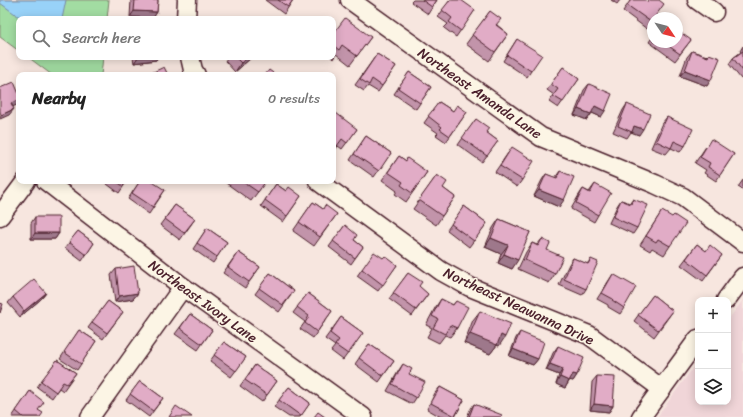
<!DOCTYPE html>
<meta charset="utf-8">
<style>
:root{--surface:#fff;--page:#f2f2f2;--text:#222;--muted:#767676;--line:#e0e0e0}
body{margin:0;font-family:Sriracha,sans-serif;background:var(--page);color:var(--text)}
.controls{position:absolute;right:12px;bottom:12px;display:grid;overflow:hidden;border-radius:8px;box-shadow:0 2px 10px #0003}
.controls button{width:36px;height:36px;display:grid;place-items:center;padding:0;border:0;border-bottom:1px solid var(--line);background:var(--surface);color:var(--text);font:20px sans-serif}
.compass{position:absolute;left:647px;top:12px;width:36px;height:36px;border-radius:50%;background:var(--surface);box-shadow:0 2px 10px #0003;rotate:125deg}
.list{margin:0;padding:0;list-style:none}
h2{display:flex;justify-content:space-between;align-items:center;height:52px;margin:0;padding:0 16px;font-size:17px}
h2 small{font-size:13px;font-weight:400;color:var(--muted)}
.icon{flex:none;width:22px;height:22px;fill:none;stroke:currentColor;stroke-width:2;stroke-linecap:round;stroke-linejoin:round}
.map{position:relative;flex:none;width:743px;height:417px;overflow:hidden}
.search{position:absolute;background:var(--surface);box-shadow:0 2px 10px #0003;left:16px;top:16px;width:320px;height:44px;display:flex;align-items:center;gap:10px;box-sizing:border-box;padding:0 14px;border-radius:8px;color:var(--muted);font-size:15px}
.panel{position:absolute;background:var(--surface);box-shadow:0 2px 10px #0003;left:16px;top:72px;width:320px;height:112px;border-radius:8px}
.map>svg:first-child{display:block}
</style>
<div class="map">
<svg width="743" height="417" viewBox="0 0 743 417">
<rect width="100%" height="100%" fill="#f7e6df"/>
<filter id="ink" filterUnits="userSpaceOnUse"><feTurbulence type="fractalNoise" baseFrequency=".025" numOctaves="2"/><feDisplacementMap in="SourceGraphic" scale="8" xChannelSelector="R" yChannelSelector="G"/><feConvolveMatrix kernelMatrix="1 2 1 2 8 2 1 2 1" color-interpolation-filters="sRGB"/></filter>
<g filter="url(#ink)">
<polygon fill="#f0d5d8" points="743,300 743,417 657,417 698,361 698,402 728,402 728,320"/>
<g fill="#a2dca2" stroke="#767e66">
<polygon points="0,0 109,0 107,19 19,19 19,51 0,37"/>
<polygon points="28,57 103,57 101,75 52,75"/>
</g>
<polygon fill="#98d2f8" stroke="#798aa6" points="0,0 66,0 62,19 22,19 0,3"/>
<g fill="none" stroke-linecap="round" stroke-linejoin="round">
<defs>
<g id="minor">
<polyline points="350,0 541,137 655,184 683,197 743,242"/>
<polyline points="697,0 714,12"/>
<polyline points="186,19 187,0"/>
<polyline points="190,57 193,70 196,75"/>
<polyline points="46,181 183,287 363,417"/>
<polyline points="318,181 441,271 470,287 589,335 662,389"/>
<polyline points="0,216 26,181"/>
<polyline points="726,300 743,277"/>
<polyline points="90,417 183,287"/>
<polyline points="641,417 698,339"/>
</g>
</defs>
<use href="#minor" stroke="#4a1f2b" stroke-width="21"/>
<use href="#minor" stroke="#fcf5e5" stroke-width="18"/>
</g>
<g fill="#c294aa" stroke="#4a1f2b">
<polygon points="131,0 158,0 157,12 153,18 130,17"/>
<polygon points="265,0 293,0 284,14"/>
<polygon points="413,0 437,0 428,14 411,2"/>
<polygon points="450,0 475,10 456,37 444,28 448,24 438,17"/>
<polygon points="611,0 620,0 617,4"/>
<polygon points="631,0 653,20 647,29 623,11"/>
<polygon points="490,11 497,25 508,34 489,61 466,44"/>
<polygon points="333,34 371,37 350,65 336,54 333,59 331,57 333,57"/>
<polygon points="653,36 653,42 677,42 691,40 675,61 649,42"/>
<polygon points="517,39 531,71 527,77 503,61"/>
<polygon points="743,46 743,78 741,79 729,64 733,58 741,52 740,51"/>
<polygon points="692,51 707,56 709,54 707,86 680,76 687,57"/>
<polygon points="377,54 396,66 378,92 368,86 364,91 355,85"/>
<polygon points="133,57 158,57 156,60 134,63"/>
<polygon points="227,57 252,57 235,72 225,61 227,58"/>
<polygon points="563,67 579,79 558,108 549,102 554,95 547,90"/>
<polygon points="409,72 431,87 416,109 394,94"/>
<polygon points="589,84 601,117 592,113 587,120 574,115 584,90"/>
<polygon points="439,102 453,111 467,112 446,142 436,135 438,133 424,123"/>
<polygon points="627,104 639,135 631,132 627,138 613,132 623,110"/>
<polygon points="333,117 357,129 342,149 338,146 333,152"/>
<polygon points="667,117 685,146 680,152 671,148 666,154 651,148 662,123"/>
<polygon points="476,119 486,132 498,141 482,162 458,145"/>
<polygon points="366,136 391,153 374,177 350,160"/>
<polygon points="707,145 734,154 716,181 704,173 706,170 695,163"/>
<polygon points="508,153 522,180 517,187 495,172"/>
<polygon points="399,156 406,161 427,172 406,202 395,194 397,191 382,180"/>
<polygon points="560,171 559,207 534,196 542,180 546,174 555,178"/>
<polygon points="437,175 443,188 455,197 436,225 413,209"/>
<polygon points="743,180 743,190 738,187"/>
<polygon points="103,181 127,181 119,193"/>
<polygon points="140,181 165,190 149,214 128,199"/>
<polygon points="228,181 266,181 251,201 226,183"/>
<polygon points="276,184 286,191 301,196 283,222 261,206"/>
<polygon points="595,184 598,215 594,222 571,209 579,195 583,189 589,192"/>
<polygon points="633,199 637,228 633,234 609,223 617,206 621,200 630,203"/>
<polygon points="313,202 323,209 337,214 314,246 293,231"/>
<polygon points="175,205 195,219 180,240 160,225"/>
<polygon points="464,206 487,223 469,247 447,230"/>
<polygon points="662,211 670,246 664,255 652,248 650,251 640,245"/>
<polygon points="35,217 59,233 55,239 31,239 31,223"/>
<polygon points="499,219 530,232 512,269 498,263 501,254 485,247 493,228"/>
<polygon points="345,225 354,240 363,247 351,264 329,247"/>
<polygon points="207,228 227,242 213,263 193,249"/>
<polygon points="78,231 94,243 82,261 65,248"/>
<polygon points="542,239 547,250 555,274 549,283 518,269 526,252 532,243 537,245"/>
<polygon points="697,244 706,251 722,255 703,281 681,265"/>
<polygon points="238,252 260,267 245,288 223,273"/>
<polygon points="383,258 397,265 378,291 357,276 362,269"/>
<polygon points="573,258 587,264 591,259 586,289 582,295 559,285 569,264"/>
<polygon points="116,269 138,293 133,299 115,302 111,275"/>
<polygon points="270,273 294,291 279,312 255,294"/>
<polygon points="408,273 419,287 428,294 412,316 389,299"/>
<polygon points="613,274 624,308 620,314 608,307 608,305 597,299"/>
<polygon points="46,293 41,299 20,317 8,303 13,297"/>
<polygon points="308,293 332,311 313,338 300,329 305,322 293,313"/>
<polygon points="653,295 673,311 654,337 634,321"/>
<polygon points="441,299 453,305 456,301 457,328 450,337 445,335 439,343 427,337 432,328 426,325 435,308"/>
<polygon points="108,301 123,312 103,339 88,328"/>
<polygon points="480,311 499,346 497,345 490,354 464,343 473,320"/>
<polygon points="190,314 212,330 198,350 175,334"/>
<polygon points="341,317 363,333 343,360 331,351 335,346 325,339"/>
<polygon points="79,330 96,341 77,370 60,359"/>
<polygon points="520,332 538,359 533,365 509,356 516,338"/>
<polygon points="224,342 246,357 231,377 210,361"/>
<polygon points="369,344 394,361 379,382 355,364"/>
<polygon points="558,346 577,375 573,381 570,380 565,388 556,384 559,375 546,370 553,353"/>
<polygon points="57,360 76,373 63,391 59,388 52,398 37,387"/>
<polygon points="403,364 409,374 416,398 412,404 387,391 399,370"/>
<polygon points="255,365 277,381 262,402 240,386"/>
<polygon points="597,376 613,406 609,412 590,410 592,382"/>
<polygon points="140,381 163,398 149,417 126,400"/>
<polygon points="289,387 310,403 300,417 289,417 274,407"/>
<polygon points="440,387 464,400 455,417 441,417 427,409 435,393"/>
<polygon points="30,391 38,410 40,417 12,417"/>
<polygon points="474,404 501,417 467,417 470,410"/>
</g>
<g fill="#9e788b" stroke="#4a1f2b">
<polygon points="134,11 157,12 153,18 130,17"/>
<polygon points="138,57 158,57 156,60 134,63"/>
<polygon points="248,57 252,57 235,72 241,63"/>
<polygon points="685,70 711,80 707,86 680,76"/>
<polygon points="19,100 19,102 17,105 7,109 11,103"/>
<polygon points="595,106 605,111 601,117 590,112"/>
<polygon points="14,109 9,115 0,119 0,116 1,115"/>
<polygon points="578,109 591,114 587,120 574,115"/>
<polygon points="634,126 643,129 639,135 631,132"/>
<polygon points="539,190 564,200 559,207 534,196"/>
<polygon points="35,233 59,233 55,239 31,239"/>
<polygon points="491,238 508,245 501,254 485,247"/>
<polygon points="504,254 518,260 512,269 498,263"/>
<polygon points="46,293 41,299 20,317 24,311"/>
<polygon points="138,293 133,299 115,302 119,296"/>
<polygon points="470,334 501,335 505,337 499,346 497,345 490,354 464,343"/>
<polygon points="513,349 538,359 533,365 509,356"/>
<polygon points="550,364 563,369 559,375 546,370"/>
<polygon points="573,374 577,375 573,381 568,380"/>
<polygon points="560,377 569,381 565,388 556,384"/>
<polygon points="594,404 613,406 609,412 590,410"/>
</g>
<g fill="#e1acc6" stroke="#4a1f2b">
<polygon points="135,0 158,0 157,12 134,11"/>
<polygon points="278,0 293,0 288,7"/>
<polygon points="422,0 437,0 432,7"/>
<polygon points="450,0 461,0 475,10 461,31 449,22 452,18 442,10"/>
<polygon points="631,0 645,0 648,2 649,0 659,0 664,4 654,18 653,18 653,20 651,22 627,5"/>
<polygon points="490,11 501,19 496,25 508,34 495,52 472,35"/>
<polygon points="345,18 371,37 357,56 342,45 339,50 333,45 333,34"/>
<polygon points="677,30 691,40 680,54 663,42 677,42"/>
<polygon points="517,39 542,55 531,71 507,55"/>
<polygon points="692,51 708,57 709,54 720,58 711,80 685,70"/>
<polygon points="743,51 743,71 733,58"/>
<polygon points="377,54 396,66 382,86 372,79 369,85 360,79"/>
<polygon points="235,57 248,57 241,63"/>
<polygon points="164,67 168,75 147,75"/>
<polygon points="563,67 579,79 563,102 553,96 558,89 551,84"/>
<polygon points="269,70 276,75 265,75"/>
<polygon points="409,72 431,87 420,103 398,88"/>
<polygon points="14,82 19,94 19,100 11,103 14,109 1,115 0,111 0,88"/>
<polygon points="589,84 612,94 605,111 595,106 591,114 578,109"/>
<polygon points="439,102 453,111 457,105 467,112 450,136 440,129 442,127 428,116"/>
<polygon points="627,104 650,114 643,129 634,126 632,132 618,126"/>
<polygon points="336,113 357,129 347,143 342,139 337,146 333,143 333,138 335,136 333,135 333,117"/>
<polygon points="667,117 693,129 685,146 674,141 671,148 656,141"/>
<polygon points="476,119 489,128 486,132 498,141 487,156 462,138"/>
<polygon points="366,136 391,153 379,171 354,154"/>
<polygon points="711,139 734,154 720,175 708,167 710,163 700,157"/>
<polygon points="512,147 534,161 522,180 500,166"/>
<polygon points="399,156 406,161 407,158 427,172 412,193 401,185 403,182 388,172"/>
<polygon points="560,171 574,177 564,200 539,190 546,174 557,178"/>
<polygon points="437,175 447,182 443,188 455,197 442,216 419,200"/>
<polygon points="116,181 127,181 123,186"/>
<polygon points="140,181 151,181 165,190 153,207 132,193"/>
<polygon points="242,181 266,181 258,192"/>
<polygon points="276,184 286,191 289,187 301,196 287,216 265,200"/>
<polygon points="595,184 611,193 598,215 576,203 583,189 590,193"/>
<polygon points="633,199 648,205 637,228 613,217 621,200 631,204"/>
<polygon points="313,202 323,209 325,205 337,214 320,237 299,222"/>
<polygon points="175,205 195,219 184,233 165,219"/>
<polygon points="464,206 487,223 474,241 451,224"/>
<polygon points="662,211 672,217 674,215 686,223 670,246 658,239 656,242 646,236"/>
<rect x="35" y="217" width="24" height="16"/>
<polygon points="499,219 530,232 518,260 504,254 508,245 491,238"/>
<polygon points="345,225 357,235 354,240 363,247 355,258 333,241"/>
<polygon points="207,228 227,242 217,257 197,243"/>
<polygon points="78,231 94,243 86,255 69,242"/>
<polygon points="542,239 550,243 547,250 563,257 555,274 525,260 532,243 538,246"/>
<polygon points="697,244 706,251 710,245 722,255 707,275 686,259"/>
<polygon points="238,252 260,267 249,282 228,267"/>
<polygon points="374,252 383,258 385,256 397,265 383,285 362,269"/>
<polygon points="573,258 588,264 591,259 598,262 586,289 564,279"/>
<polygon points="134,266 138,293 119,296 116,269"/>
<polygon points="270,273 294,291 283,305 259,288"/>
<polygon points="408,273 422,282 419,286 428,294 416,310 393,293"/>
<polygon points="613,274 636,287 624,308 612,300 613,299 602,293"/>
<polygon points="34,279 46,293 24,311 13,297"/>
<polygon points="308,293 332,311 317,332 305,323 309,316 297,307"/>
<polygon points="653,295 673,311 658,330 638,315"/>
<polygon points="441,299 453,305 456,301 468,307 457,328 450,325 445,334 433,328 438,319 432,316"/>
<polygon points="108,301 123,312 107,333 92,322"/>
<polygon points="0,303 3,304 0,313"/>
<polygon points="480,311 511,324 505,337 501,335 497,345 470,334"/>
<polygon points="190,314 212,330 202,344 180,328"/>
<polygon points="341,317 363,333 348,354 335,345 339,340 330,333"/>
<polygon points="79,330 96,341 81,364 64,352"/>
<polygon points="520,332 544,342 538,359 513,349"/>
<polygon points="224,342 246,357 236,371 214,355"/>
<polygon points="369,344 394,361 383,376 359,358"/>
<polygon points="558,346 584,358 577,375 573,374 569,381 560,377 563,369 550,364"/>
<polygon points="57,360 76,373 67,384 63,382 56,392 41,381"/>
<polygon points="403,364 412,369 409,374 425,382 416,398 392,384"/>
<polygon points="255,365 277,381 267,395 245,380"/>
<polygon points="597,376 615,377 613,406 594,404"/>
<polygon points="140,381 163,398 153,411 130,394"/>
<polygon points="289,387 310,403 301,416 279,400"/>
<polygon points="440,387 464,400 455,416 431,403"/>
<polygon points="30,391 44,402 38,410 43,413 40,417 23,417 16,411"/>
<polygon points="474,404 502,415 501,417 469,417"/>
<polygon points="176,406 192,417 169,417"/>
<polygon points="318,412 325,417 314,417"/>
</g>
</g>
<g text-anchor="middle" stroke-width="3" stroke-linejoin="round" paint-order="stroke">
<g font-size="14" fill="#4a1f2b" stroke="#fcf5e5">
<text transform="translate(480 93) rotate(35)" y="5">Northeast Amanda Lane</text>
<text transform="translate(203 301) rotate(36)" y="5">Northeast Ivory Lane</text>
<text transform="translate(519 306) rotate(25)" y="5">Northeast Neawanna Drive</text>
</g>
</g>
</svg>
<div class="controls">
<button>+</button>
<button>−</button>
<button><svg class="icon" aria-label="layers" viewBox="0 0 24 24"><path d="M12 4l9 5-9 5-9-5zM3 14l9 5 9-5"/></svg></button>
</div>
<svg class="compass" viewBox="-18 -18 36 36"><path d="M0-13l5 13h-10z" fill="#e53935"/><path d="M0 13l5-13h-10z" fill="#767676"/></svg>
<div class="search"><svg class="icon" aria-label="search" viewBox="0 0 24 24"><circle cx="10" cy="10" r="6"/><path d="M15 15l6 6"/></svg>Search here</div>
<section class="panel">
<h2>Nearby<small>0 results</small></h2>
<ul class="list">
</ul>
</section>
</div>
